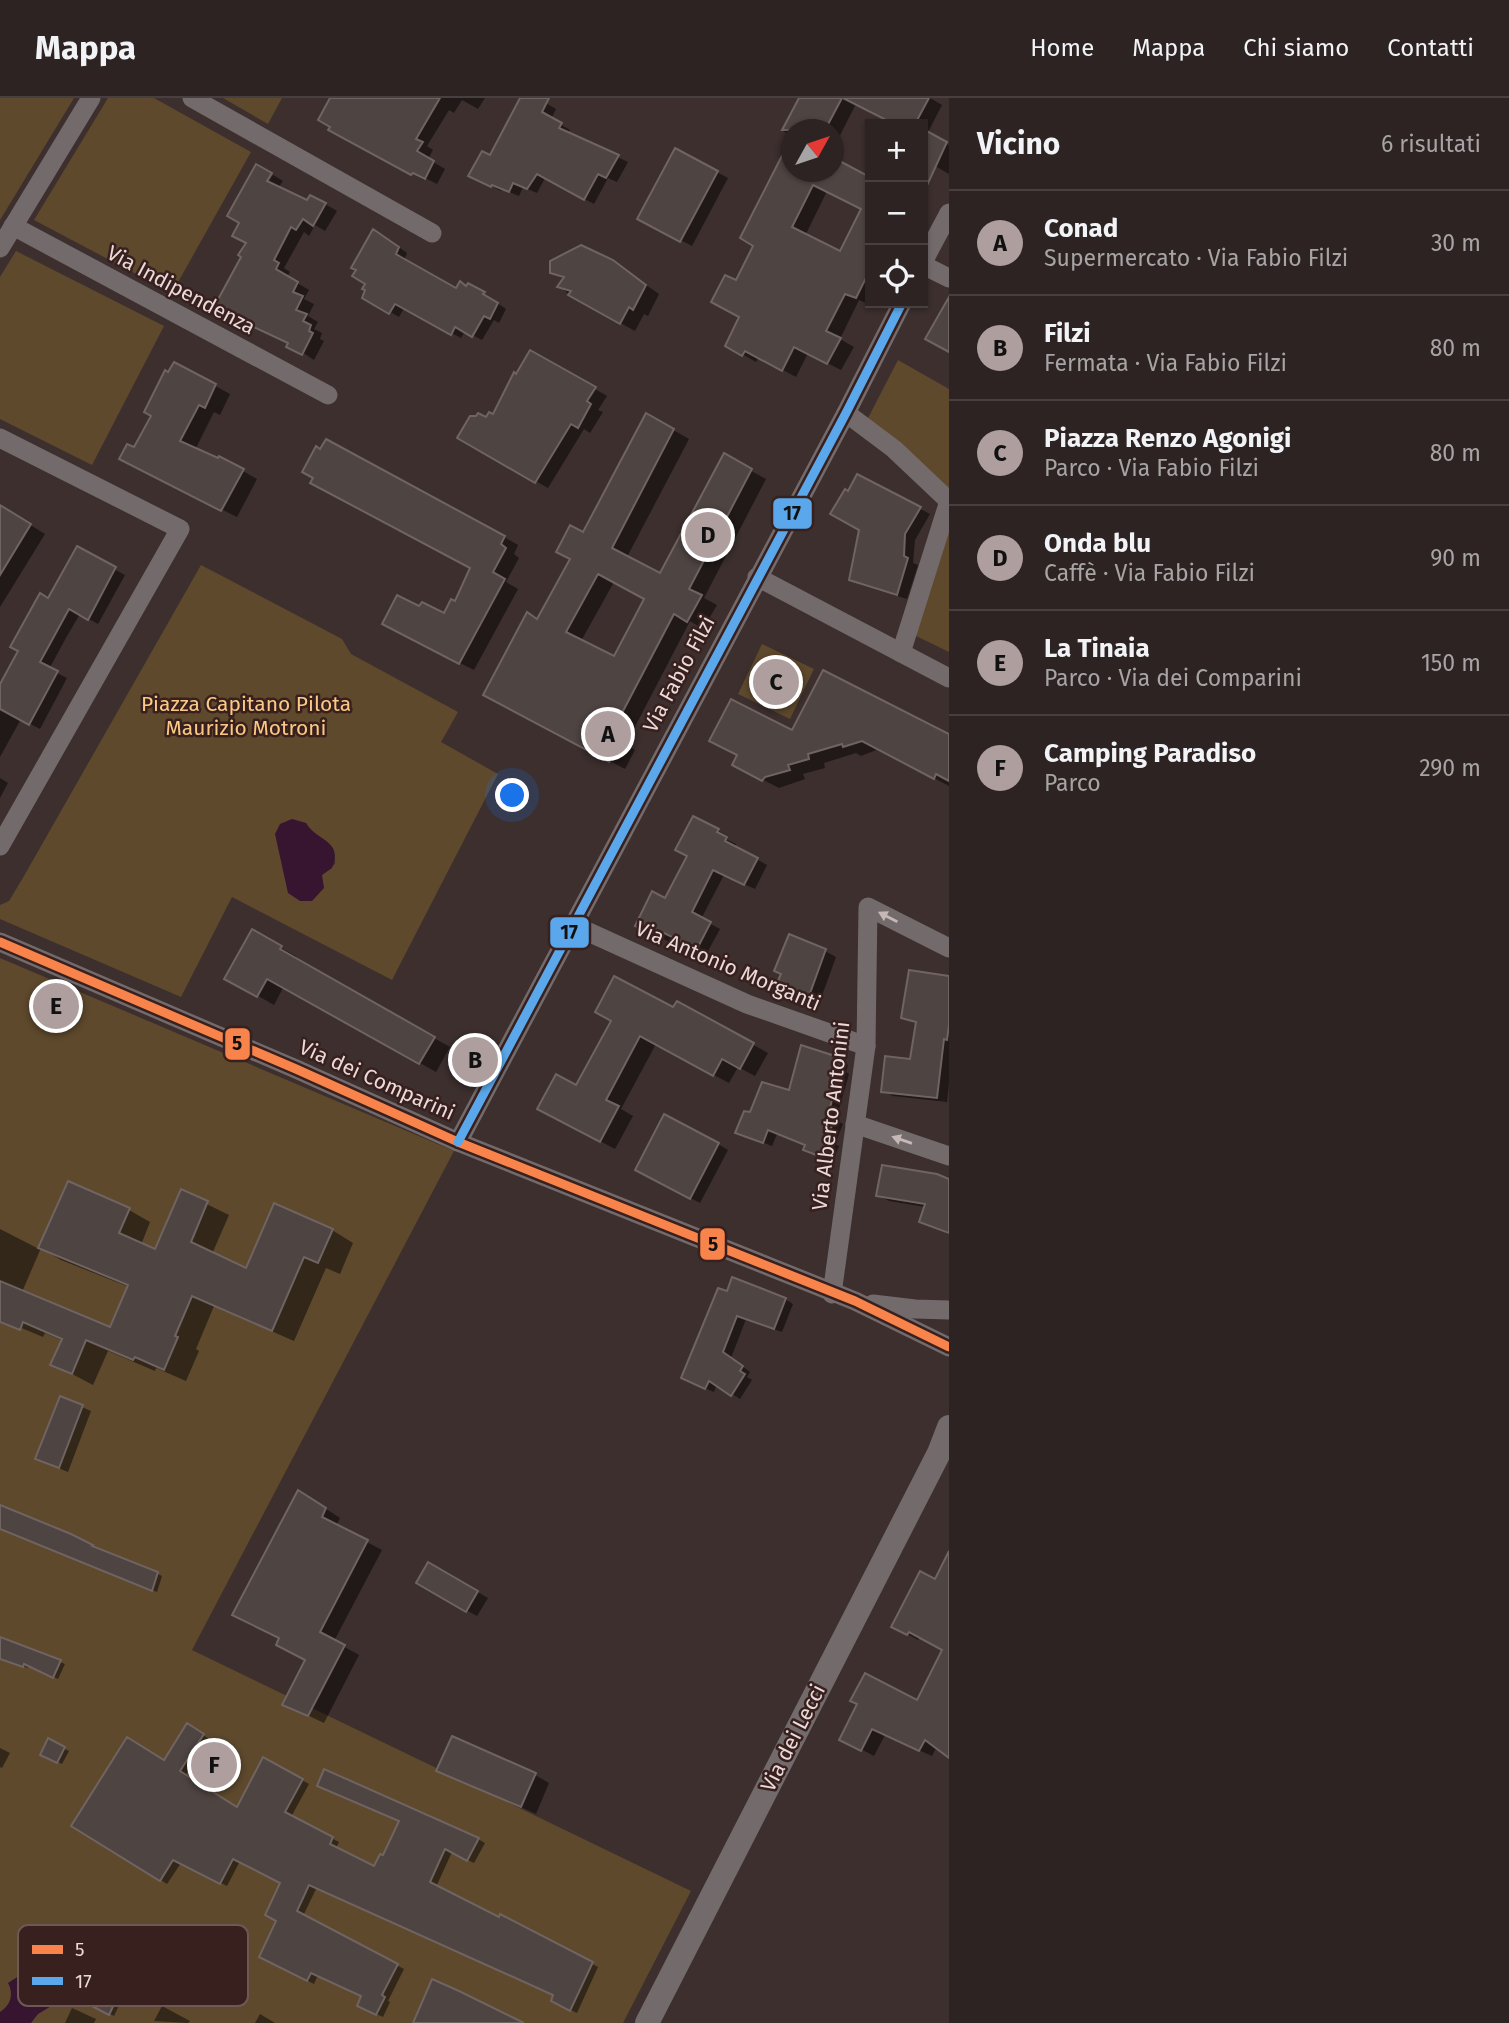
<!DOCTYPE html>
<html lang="it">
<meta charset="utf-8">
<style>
:root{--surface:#2d2322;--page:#392f2f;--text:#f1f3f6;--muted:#a7a4a5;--line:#484040;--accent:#ae9e9d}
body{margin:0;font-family:"Fira Sans",sans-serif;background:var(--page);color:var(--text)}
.controls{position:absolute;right:21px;top:21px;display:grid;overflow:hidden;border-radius:0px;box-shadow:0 2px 5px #0004}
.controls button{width:63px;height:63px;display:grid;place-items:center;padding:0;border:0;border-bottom:2px solid var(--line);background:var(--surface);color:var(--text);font:35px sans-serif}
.compass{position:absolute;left:781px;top:21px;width:63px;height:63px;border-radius:50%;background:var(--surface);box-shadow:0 2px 5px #0004;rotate:50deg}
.you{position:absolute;left:513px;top:698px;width:24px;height:24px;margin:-18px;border:5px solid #fff;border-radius:50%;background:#1a73e8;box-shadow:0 0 0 10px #1a73e833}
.badge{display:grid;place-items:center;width:46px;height:46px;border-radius:50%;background:var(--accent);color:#111;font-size:23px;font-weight:700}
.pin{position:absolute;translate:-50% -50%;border:4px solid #fff;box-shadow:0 2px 7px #0006}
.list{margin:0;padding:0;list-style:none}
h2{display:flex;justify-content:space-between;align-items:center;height:91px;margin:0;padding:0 28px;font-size:30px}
h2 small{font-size:23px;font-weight:400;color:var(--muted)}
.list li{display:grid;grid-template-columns:46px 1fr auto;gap:21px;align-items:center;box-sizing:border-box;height:105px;padding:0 28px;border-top:2px solid var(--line)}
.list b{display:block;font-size:26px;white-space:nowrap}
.list p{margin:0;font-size:23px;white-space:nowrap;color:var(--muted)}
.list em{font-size:23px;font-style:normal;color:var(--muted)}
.icon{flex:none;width:38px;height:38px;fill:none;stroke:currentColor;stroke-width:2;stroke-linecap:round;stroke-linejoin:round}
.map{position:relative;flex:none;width:949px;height:1925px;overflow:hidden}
header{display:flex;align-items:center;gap:42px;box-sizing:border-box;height:98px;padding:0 35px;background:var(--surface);border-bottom:2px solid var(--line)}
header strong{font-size:33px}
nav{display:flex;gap:38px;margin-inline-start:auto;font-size:24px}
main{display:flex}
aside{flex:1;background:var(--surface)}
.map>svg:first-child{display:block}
</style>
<header>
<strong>Mappa</strong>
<nav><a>Home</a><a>Mappa</a><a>Chi siamo</a><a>Contatti</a></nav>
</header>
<main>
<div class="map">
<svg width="949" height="1925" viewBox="0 0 949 1925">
<rect width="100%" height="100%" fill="#3c2f2e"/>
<g fill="#5e492d" fill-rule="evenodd">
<polygon points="0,0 74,0 0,122"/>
<polygon points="108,0 154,0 251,54 172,195 34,122"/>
<polygon points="223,0 282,0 268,26"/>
<polygon points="16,153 164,228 92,367 0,321 0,179"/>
<polygon points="898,262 949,291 949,393 867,322"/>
<polygon points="949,432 949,554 914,537"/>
<path d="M201,467L342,541L351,556L458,614L441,644L498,676L392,882L232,799L181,899L0,821V807L9,803L24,778ZM285,725H306C315,741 337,744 335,766L322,777L280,726Z"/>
<polygon points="762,546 814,571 790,621 738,596"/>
<polygon points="0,860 454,1053 192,1552 691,1793 623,1925 0,1925"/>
</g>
<g fill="#371430">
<path d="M292,721L306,725C316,743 344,742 332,770L322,777L324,790L312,803H300L288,795L275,736L280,726Z"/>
<path d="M22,1876C42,1876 51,1888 53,1907L38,1916L31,1925H0V1914C11,1907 14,1896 8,1885Z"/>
</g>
<g fill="#0007" fill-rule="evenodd">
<polygon points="362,0 485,0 478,11 462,2 454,15 449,12 427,48 433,52 428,61 445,71 437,86 425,80 424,82 379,58"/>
<polygon points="522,0 537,0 556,11 551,21 570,32 568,36 628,64 617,84 608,80 594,106 545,80 537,95 523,89 519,98 502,91 501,93 471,77 491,60"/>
<polygon points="801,0 930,0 942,7 927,36 949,47 949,76 928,64 923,75 923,26 892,26 892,24 856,6 834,49 834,32 792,32 792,38 783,33"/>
<polygon points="676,52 728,80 692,148 640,120"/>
<path d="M834,62L865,78L870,67L871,205L870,207L859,202L840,241L854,249L841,272L808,255L796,279L759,259L756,264L728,248L742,219L737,184L792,74H834ZM827,93L863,111L840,155L805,138Z"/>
<polygon points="273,77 283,83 278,90 307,105 325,106 337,113 325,133 315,127 309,138 304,134 284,170 290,174 287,179 309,192 304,201 314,206 308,218 318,224 314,231 322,235 320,241 324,243 314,262 290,246 248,145 264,91"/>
<polygon points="383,138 407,155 404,162 456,192 467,189 478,192 506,211 499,225 494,222 482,242 465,233 461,240 404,210 399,219 364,199"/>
<polygon points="613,164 659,196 648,218 644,216 635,233 570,197 560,189 565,181 552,174"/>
<polygon points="531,254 607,298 598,312 603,314 590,335 584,331 548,390 459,340 494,319"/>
<polygon points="175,266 230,296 220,317 214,314 195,352 219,362 220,360 257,381 237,419 136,369 135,351 153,319"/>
<path d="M647,317L689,341L627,459L661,477L724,358L766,381L704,500L717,507L703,531L690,523L626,646L635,652L625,671L501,605L538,523ZM614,484L646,501L615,561L581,543Z"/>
<polygon points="858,378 930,416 915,442 913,465 918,467 907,501 861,487 851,481 861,432 848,395"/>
<polygon points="0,408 45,436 0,509"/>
<polygon points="504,439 518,447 514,456 519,460 506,484 518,491 474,572 398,534 420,511 444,518"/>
<polygon points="77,451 125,477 98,526 80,516 67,538 49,571 67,580 40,631 21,621 0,659 0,589"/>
<polygon points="793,634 949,638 949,688 879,651 861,658 856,655 824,665 825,670 803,676 805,681 779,690 750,675"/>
<polygon points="0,680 8,685 0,700"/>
<polygon points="693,720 728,738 726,741 736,746 735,749 767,767 755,791 724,777 701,821 720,831 707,855 675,839 671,845 637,827 666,802 689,757"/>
<polygon points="253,834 297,859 295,862 450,949 436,974 284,888 274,907 227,880"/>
<polygon points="825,853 836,859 820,903 779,886"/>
<polygon points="949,880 949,985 947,1004 893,998 883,993 912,963 918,926 903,919"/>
<polygon points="677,905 768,955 755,978 738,969 729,985 656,946 621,1011 633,1018 615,1051 555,1019 577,990 613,923 674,912"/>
<polygon points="840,962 848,967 846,974 849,976 836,1022 843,1026 835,1046 839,1048 833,1063 814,1056 807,1048 777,1036 772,1048 737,1034 751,1016"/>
<polygon points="718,1046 728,1052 700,1105 647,1077"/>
<polygon points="949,1083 949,1136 921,1123 925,1109 889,1103 878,1097"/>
<path d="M69,1085L129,1112L150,1124L141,1147L156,1153L182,1094L229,1117L212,1156L247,1172L332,1132L353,1145L340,1176L326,1170L294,1243L214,1208L196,1251L199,1253L186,1283L156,1270L155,1273L108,1253L93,1287L53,1266L63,1243L45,1235L43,1239L0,1221V1131L39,1151ZM41,1150L61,1162L129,1189L110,1232L22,1194Z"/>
<polygon points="728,1196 785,1201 793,1206 782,1234 746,1221 731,1260 750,1274 747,1279 752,1282 740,1301 717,1286 714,1294 691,1284"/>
<polygon points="61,1300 91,1313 68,1374 37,1361"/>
<polygon points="314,1403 340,1420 336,1428 382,1452 334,1543 359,1557 324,1625 284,1606 307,1562"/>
<polygon points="0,1408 96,1452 158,1476 162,1478 157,1494 0,1428"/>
<polygon points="949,1457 949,1568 945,1552 920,1539 918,1542 893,1528 936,1484"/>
<polygon points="429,1466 488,1500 477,1518 418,1485"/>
<polygon points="0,1540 65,1566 58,1581 29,1567 28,1570 0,1558"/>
<polygon points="949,1586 949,1658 937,1648 932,1658 885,1637 874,1658 842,1641"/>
<polygon points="194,1631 209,1641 185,1678 238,1711 264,1661 309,1686 291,1719 339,1744 336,1750 375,1770 478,1741 485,1745 474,1765 452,1754 436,1789 499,1822 501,1818 598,1869 577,1915 559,1906 555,1897 317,1789 303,1818 404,1871 388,1903 390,1904 383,1919 365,1911 363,1898 318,1877 314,1886 262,1859 278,1822 283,1785 240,1763 227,1788 181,1765 167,1786 73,1727 164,1664"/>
<polygon points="49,1643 69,1653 62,1666 42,1656"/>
<polygon points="0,1650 10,1655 2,1670 0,1669"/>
<polygon points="439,1672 535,1677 549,1685 536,1716"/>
<polygon points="139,1851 144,1854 114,1918 92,1907"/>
<polygon points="162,1908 190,1923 188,1925 154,1923"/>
<polygon points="72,1910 96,1921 94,1925 65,1925"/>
<polygon points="260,1916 275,1925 255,1925"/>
</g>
<g fill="#4e4442" stroke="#6f6461" stroke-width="2" fill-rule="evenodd">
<polygon points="330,0 440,0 416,41 423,44 417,53 434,63 425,81 413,75 411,77 328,32 330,29 318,22"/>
<polygon points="520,0 549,0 542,14 562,25 559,30 619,57 606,80 598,76 584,102 537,76 527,91 513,85 509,94 492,87 491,89 468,78 482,53 490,57"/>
<polygon points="799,0 842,0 825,32 782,32"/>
<polygon points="843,0 929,0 915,26 894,26"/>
<polygon points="923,31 947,44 923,96"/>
<path d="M792,38V74H834V60L870,79V172L856,200L845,196L826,233L841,240L827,266L794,249L782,273L745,253L742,258L725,248L739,219L711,204L725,177L736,182L753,148L740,140ZM813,87L861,111L840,153L792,129Z"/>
<polygon points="675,50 718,73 680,144 637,121"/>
<polygon points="256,66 272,75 267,83 307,102 310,97 326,105 313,128 303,121 296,132 291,129 274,162 279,165 276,171 298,184 293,194 303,198 296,212 307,216 303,223 311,227 309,233 313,235 302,257 286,249 288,245 245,225 215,207 241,159 238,157 246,145 232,138 239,125 227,118"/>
<polygon points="373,131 399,149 396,156 401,159 456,190 460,183 466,188 468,185 485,194 483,196 498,205 490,221 484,218 472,239 455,229 451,237 395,206 389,216 362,200 365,192 362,191 365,186 352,178 356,172 351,170"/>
<polygon points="581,147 613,162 646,187 633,212 629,209 620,226 568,197 571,193 557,189 564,179 550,175 550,163"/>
<polygon points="949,199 949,254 925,241"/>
<polygon points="530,252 596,289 587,303 591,306 578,330 571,326 535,385 457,340 470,318 476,318 478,315 486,319 489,314 493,316 514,274 516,276"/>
<polygon points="174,264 216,286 205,310 199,307 180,343 218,360 219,358 244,371 221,413 119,361 127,346 134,349 151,318 144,314 165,272 168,274"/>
<path d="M646,315L674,331L612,450L660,475L724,355L752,371L689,491L702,497L687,524L674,516L611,636L621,642L609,664L483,597L527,514L537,521L570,461L556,454L570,427L583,434ZM598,476L644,501L614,558L566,534Z"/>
<polygon points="326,341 505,438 501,446 506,450 493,474 505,481 459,566 382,526 397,497 419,508 422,504 444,515 451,501 455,503 470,470 310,385 313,380 302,374 316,348 320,351"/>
<polygon points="857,376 921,409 905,436 904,458 908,460 897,497 849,482 859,432 830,416 845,391 848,393"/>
<polygon points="0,407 31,426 0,477"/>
<polygon points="77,448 116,469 88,522 69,511 57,533 40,564 58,573 29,627 0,611 0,586 18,553 10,549 40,495 48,500"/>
<polygon points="823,572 949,636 949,683 936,676 934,681 862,643 843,649 842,646 808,656 809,661 788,667 790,672 765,679 762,683 732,667 737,657 709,643 731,601 792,632"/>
<polygon points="693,718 719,731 717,734 727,739 725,743 758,760 744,787 713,772 692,814 711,824 697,851 664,835 660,841 635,828 652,793 665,800 687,758 675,752"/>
<polygon points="252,831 282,848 280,851 435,939 419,966 267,881 257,899 224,881"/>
<polygon points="789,836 826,851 809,898 776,887 781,876 774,873"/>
<polygon points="909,872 949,878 949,927 947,942 944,941 937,1000 881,994 885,958 910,961 916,924 901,920"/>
<polygon points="614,878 673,909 677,903 754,945 740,971 722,961 713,978 640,938 606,1002 619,1008 600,1044 537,1011 556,976 576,987 611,923 595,914"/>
<polygon points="801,947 841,960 838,969 841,969 828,1017 835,1020 827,1040 831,1042 824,1060 803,1052 805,1047 768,1032 763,1045 735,1035 744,1013 750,1014 762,984 789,992"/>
<polygon points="664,1016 719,1045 690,1101 635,1072"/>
<polygon points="882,1067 937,1076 949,1081 949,1135 919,1124 925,1106 876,1098"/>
<polygon points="68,1083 130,1110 119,1135 155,1151 181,1091 208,1103 191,1144 246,1170 274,1105 333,1131 318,1165 304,1159 272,1233 192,1198 175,1238 178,1239 164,1272 135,1259 133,1262 86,1242 72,1276 50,1267 62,1241 23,1224 20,1232 0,1224 0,1183 110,1229 128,1187 38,1150"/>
<polygon points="732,1179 786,1200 774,1231 737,1218 723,1254 743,1268 740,1273 745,1276 731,1298 709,1283 705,1291 681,1280 718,1190 727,1193"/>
<polygon points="60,1298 83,1307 59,1370 35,1361"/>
<polygon points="298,1392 326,1410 322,1419 368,1442 320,1534 345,1547 308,1618 282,1607 305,1562 276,1547 279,1540 232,1517"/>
<polygon points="0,1407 71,1436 93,1447 92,1448 158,1474 152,1493 0,1431"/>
<polygon points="949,1453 949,1660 925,1642 919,1653 872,1631 861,1653 839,1642 857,1606 850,1603 865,1575 917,1602 942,1552 909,1534 907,1537 891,1529 920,1473 935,1481"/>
<polygon points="428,1464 478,1493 466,1514 416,1485"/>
<polygon points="0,1539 61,1562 53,1580 24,1566 23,1569 0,1561"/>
<polygon points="187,1625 204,1636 180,1673 237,1709 263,1659 303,1681 285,1714 333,1739 330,1746 374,1768 380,1756 383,1757 399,1723 317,1688 324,1671 479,1740 467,1763 445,1751 430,1784 499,1819 500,1816 593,1864 570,1913 551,1903 553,1897 309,1787 297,1813 398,1866 382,1897 385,1899 376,1917 357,1908 361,1898 311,1875 307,1883 259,1859 276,1823 265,1817 280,1785 233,1761 220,1786 173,1762 160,1783 71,1728 127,1639 164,1662"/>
<polygon points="452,1638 536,1675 521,1709 436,1673"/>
<polygon points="48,1640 65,1649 57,1665 40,1657"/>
<polygon points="121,1841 140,1850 109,1917 90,1907"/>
<polygon points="432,1881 459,1893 524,1925 413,1925"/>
</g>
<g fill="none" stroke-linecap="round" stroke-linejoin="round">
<g stroke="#736a6c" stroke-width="19">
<polyline points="192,0 432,135"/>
<polyline points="13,128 328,297"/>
<polyline points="0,150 91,0"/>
<polyline points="923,164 949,115"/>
<polyline points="923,167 949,180"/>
<polyline points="846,315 894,351 949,403"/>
<polyline points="0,340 180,431 0,748"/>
<polyline points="757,479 949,580"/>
<polyline points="901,555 949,403"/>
<polyline points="573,827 747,906 866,948"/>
<polyline points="0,844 296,971 458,1044 855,1203 949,1249"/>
<polyline points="855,1026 949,1058"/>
<polyline points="458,1044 846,315 902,205"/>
<polyline points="832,1196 866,948 868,809 949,850"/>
<polyline points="873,1206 915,1211 949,1212"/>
</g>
<polyline stroke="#736a6c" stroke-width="24" points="647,1925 939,1355 949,1329"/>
<defs>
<polyline id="bus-1" points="0,844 296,971 458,1044 855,1203 949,1249"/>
<polyline id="bus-2" points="458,1044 846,315 902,205"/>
</defs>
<use href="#bus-1" stroke="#37201e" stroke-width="14"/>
<use href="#bus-2" stroke="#37201e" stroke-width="14"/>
<use href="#bus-1" stroke="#f8844c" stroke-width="9"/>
<use href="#bus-2" stroke="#5aa8eb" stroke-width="9"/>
</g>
<defs><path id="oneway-solid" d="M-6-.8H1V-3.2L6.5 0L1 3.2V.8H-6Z" transform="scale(1.75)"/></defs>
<g fill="#c7b8b8">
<use href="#oneway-solid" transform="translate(888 819) rotate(-153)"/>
<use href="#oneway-solid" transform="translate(902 1042) rotate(-161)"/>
</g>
<g text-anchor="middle" stroke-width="5" stroke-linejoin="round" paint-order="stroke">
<g font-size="21" fill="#ebdad9" stroke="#37201e">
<text transform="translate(181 192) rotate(28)" y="7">Via Indipendenza</text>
<text transform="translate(679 576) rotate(-62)" y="7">Via Fabio Filzi</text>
<text transform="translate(728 868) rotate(23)" y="7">Via Antonio Morganti</text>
<text transform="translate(377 982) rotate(24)" y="7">Via dei Comparini</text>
<text transform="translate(831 1018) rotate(-83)" y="7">Via Alberto Antonini</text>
<text transform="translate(793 1640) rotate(-63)" y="7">Via dei Lecci</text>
</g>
<g font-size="21" fill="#fbc983" stroke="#37201e">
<text x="246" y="613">Piazza Capitano Pilota<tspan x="246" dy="24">Maurizio Motroni</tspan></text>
</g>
</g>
<rect x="18" y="1827" width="230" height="81" rx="10" fill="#37201e" stroke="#6d5856" stroke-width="2"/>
<rect x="32" y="1847" width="31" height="9" fill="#f8844c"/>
<rect x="32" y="1879" width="31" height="8" fill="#5aa8eb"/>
<g font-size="19" fill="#ebdad9">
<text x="75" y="1858">5</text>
<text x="75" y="1890">17</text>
</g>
<g stroke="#37201e" stroke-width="2.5">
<rect x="772" y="399" width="41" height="33" rx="7" fill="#5aa8eb"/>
<rect x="549" y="818" width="41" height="33" rx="7" fill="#5aa8eb"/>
<rect x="224" y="929" width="27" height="34" rx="7" fill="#f8844c"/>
<rect x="699" y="1129" width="27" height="34" rx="7" fill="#f8844c"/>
</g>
<g font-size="19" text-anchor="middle" font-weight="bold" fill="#111">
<text x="792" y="422">17</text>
<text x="569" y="841">17</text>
<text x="237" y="952">5</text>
<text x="713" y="1153">5</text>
</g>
</svg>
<div class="controls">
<button>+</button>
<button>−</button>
<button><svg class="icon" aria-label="locate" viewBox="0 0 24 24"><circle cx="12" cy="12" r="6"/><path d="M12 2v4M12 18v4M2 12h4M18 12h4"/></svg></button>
</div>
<svg class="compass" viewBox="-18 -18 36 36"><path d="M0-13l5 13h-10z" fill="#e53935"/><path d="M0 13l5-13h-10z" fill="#a7a4a5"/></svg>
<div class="you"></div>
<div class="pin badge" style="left:608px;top:636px">A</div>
<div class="pin badge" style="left:475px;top:962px">B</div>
<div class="pin badge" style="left:776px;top:584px">C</div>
<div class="pin badge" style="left:708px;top:437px">D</div>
<div class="pin badge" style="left:56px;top:908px">E</div>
<div class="pin badge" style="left:214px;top:1667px">F</div>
</div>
<aside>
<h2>Vicino<small>6 risultati</small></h2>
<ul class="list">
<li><span class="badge">A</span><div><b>Conad</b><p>Supermercato · Via Fabio Filzi</p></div><em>30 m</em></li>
<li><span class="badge">B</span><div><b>Filzi</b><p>Fermata · Via Fabio Filzi</p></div><em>80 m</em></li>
<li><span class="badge">C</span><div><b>Piazza Renzo Agonigi</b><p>Parco · Via Fabio Filzi</p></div><em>80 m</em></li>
<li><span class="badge">D</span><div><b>Onda blu</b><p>Caffè · Via Fabio Filzi</p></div><em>90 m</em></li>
<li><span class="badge">E</span><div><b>La Tinaia</b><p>Parco · Via dei Comparini</p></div><em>150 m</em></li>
<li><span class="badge">F</span><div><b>Camping Paradiso</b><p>Parco</p></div><em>290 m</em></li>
</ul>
</aside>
</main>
